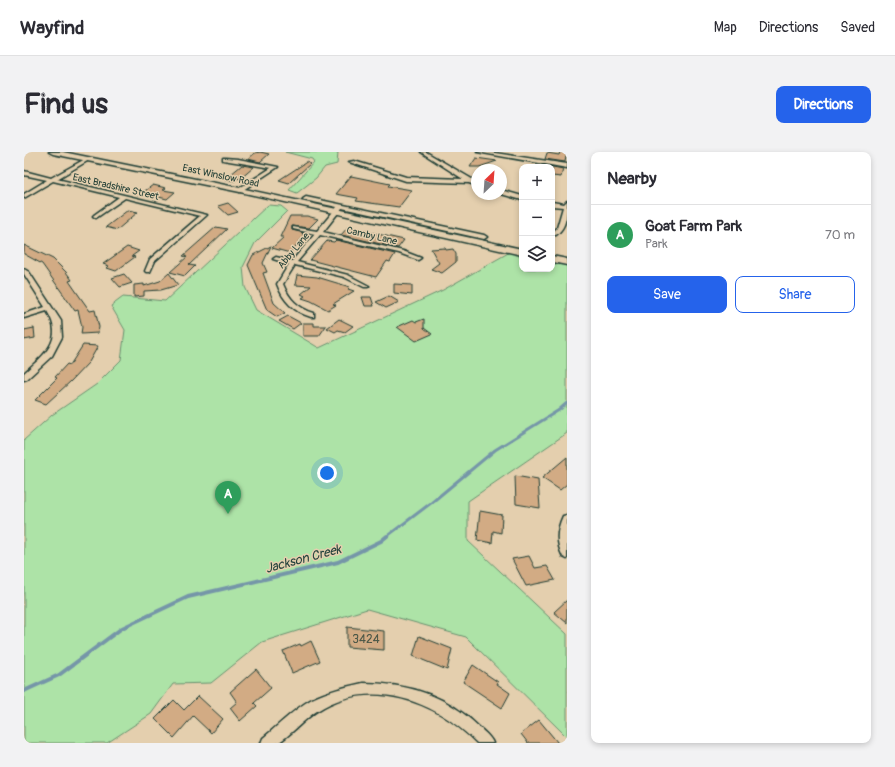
<!DOCTYPE html>
<meta charset="utf-8">
<style>
:root{--surface:#fff;--page:#f2f2f3;--text:#2b2b33;--muted:#7c7c81;--line:#e1e1e2;--accent:#2563eb}
body{margin:0;font-family:Pangolin,sans-serif;background:var(--page);color:var(--text)}
.controls{position:absolute;right:12px;top:12px;display:grid;overflow:hidden;border-radius:8px;box-shadow:0 2px 6px #0003}
.controls button{width:36px;height:36px;display:grid;place-items:center;padding:0;border:0;border-bottom:1px solid var(--line);background:var(--surface);color:var(--text);font:20px sans-serif}
.compass{position:absolute;left:447px;top:12px;width:36px;height:36px;border-radius:50%;background:var(--surface);box-shadow:0 2px 6px #0003;rotate:25deg}
.you{position:absolute;left:303px;top:321px;width:14px;height:14px;margin:-10px;border:3px solid #fff;border-radius:50%;background:#1a73e8;box-shadow:0 0 0 6px #1a73e833}
.badge{display:grid;place-items:center;width:26px;height:26px;border-radius:50%;background:var(--accent);color:#fff;font-size:13px;font-weight:700}
.pin{position:absolute;translate:-50% -33px;filter:drop-shadow(0 1px 2px #0008)}
.pin::after{content:'';position:absolute;top:21px;width:14px;height:12px;background:inherit;clip-path:polygon(0 0,100% 0,50% 100%)}
.list{margin:0;padding:0;list-style:none}
h2{display:flex;justify-content:space-between;align-items:center;height:52px;margin:0;padding:0 16px;font-size:17px}
h2 small{font-size:13px;font-weight:400;color:var(--muted)}
.list li{display:grid;grid-template-columns:26px 1fr auto;gap:12px;align-items:center;box-sizing:border-box;height:60px;padding:0 16px;border-top:1px solid var(--line)}
.list b{display:block;font-size:15px;white-space:nowrap}
.list p{margin:0;font-size:13px;white-space:nowrap;color:var(--muted)}
.list em{font-size:13px;font-style:normal;color:var(--muted)}
.actions{display:flex;gap:8px;padding:12px 16px}
.actions a{flex:1;padding:9px 0;border:1px solid var(--accent);border-radius:8px;text-align:center;font-size:14px;color:var(--accent)}
.actions .main{background:var(--accent);color:#fff}
.icon{flex:none;width:22px;height:22px;fill:none;stroke:currentColor;stroke-width:2;stroke-linecap:round;stroke-linejoin:round}
.map{position:relative;flex:none;width:543px;height:591px;overflow:hidden;border-radius:8px}
header{display:flex;align-items:center;gap:24px;box-sizing:border-box;height:56px;padding:0 20px;background:var(--surface);border-bottom:1px solid var(--line)}
header strong{font-size:19px}
nav{display:flex;gap:22px;margin-inline-start:auto;font-size:14px}
.intro{display:flex;align-items:center;justify-content:space-between;box-sizing:border-box;height:96px;padding:0 24px}
h1{margin:0;font-size:28px}
.button{padding:10px 18px;border-radius:8px;background:var(--accent);color:#fff;font-size:14px;font-weight:700}
main{display:flex;gap:24px;padding:0 24px}
aside{flex:1;background:var(--surface);border-radius:8px;box-shadow:0 2px 6px #0003}
.map>svg:first-child{display:block}
</style>
<header>
<strong>Wayfind</strong>
<nav><a>Map</a><a>Directions</a><a>Saved</a></nav>
</header>
<div class="intro"><h1>Find us</h1><a class="button">Directions</a></div>
<main>
<div class="map">
<svg width="543" height="591" viewBox="0 0 543 591">
<rect width="100%" height="100%" fill="#e4cfae"/>
<filter id="ink" filterUnits="userSpaceOnUse"><feTurbulence type="fractalNoise" baseFrequency=".025" numOctaves="2"/><feDisplacementMap in="SourceGraphic" scale="8" xChannelSelector="R" yChannelSelector="G"/><feConvolveMatrix kernelMatrix="1 2 1 2 8 2 1 2 1" color-interpolation-filters="sRGB"/></filter>
<g filter="url(#ink)">
<g fill="#ade3a7" stroke="#66906e">
<polygon points="261,0 314,0 313,12 301,15 292,26 273,41 265,38 290,10 288,7"/>
<polygon points="244,53 257,54 263,59 231,91 219,115 221,135 232,158 295,196 419,138 486,100 498,102 498,117 528,117 528,109 543,112 543,281 444,349 444,389 543,482 543,585 442,485 343,457 238,490 187,531 149,532 127,562 83,591 0,591 0,288 28,263 73,232 97,208 101,178 87,154 99,145 141,149"/>
</g>
<g fill="none" stroke-linecap="round" stroke-linejoin="round">
<polyline stroke="#7596a8" stroke-width="3" points="362,385 407,351 471,298 535,258 543,251"/>
<polyline stroke="#7596a8" stroke-width="4" points="0,539 35,523 98,476 164,445 314,410 357,389 363,384"/>
</g>
<g fill="#d2ab84" stroke="#1f3d34">
<polygon points="236,0 245,2 236,10 224,7 231,1"/>
<polygon points="536,0 543,0 541,10 521,7 523,1 535,3"/>
<polygon points="452,6 473,9 455,15 446,15"/>
<polygon points="284,9 286,12 265,31 255,28"/>
<polygon points="218,13 230,15 216,27 214,26 211,29 201,27"/>
<polygon points="519,13 539,17 537,25 528,24 528,15 518,15"/>
<polygon points="327,24 366,32 364,34 388,38 375,55 332,49 334,46 312,42"/>
<polygon points="129,33 142,36 139,38 151,40 143,47 118,41"/>
<polygon points="204,51 214,60 204,63 194,54"/>
<polygon points="104,58 114,60 93,78 82,75"/>
<polygon points="266,64 283,64 294,67 285,76 268,74 268,78 280,81 278,82 281,83 266,101 248,96 260,85 256,85"/>
<polygon points="192,75 203,77 165,113 171,114 161,124 146,120 163,105 159,104"/>
<polygon points="324,75 349,81 380,88 374,96 317,83"/>
<polygon points="312,88 371,102 366,110 363,109 352,125 286,108 303,89 310,90"/>
<polygon points="0,93 29,107 42,120 48,128 45,129 56,145 66,159 71,158 75,175 74,181 57,182 58,175 54,158 51,159 18,112 0,102"/>
<polygon points="247,94 239,111 243,120 239,121 250,151 261,161 253,165 243,158 224,113 229,103"/>
<polygon points="103,95 115,99 108,104 111,105 92,119 83,116 85,114 79,112"/>
<polygon points="421,96 422,98 429,97 432,102 432,110 418,121 407,117 415,111 407,97"/>
<polygon points="145,121 154,133 137,138 120,139 120,144 110,145 110,133 120,132 120,134 136,129"/>
<polygon points="100,122 108,131 96,135 88,126"/>
<polygon points="273,123 293,125 326,135 324,137 330,139 309,152 312,153 304,158 287,149 278,146 281,144 277,142 287,134 271,133"/>
<polygon points="370,132 388,133 388,143 370,141"/>
<polygon points="365,144 375,150 362,156 352,150"/>
<polygon points="338,145 347,145 350,154 341,154"/>
<polygon points="264,164 277,171 269,177 255,169"/>
<polygon points="315,167 329,174 321,180 314,178 311,180 303,176"/>
<polygon points="400,167 400,176 408,182 392,189 373,175 389,168 392,170"/>
<polygon points="279,171 290,171 290,174 302,174 295,184 279,184"/>
<polygon points="10,176 11,186 0,188 0,178"/>
<polygon points="59,193 74,194 65,210 47,229 22,252 11,248 33,226 31,225 43,212 46,213"/>
<polygon points="543,305 543,332 536,338 518,326"/>
<polygon points="491,324 514,328 516,356 492,352"/>
<polygon points="456,359 478,363 477,381 469,379 468,391 453,388"/>
<polygon points="505,404 511,416 523,414 531,428 502,434 488,407"/>
<polygon points="543,448 543,471 530,460"/>
<polygon points="323,475 360,479 360,498 323,495"/>
<polygon points="395,484 428,497 423,518 389,504"/>
<polygon points="287,489 296,509 268,521 259,499 276,492 277,494"/>
<polygon points="449,513 474,530 473,532 486,541 478,556 439,530"/>
<polygon points="232,517 247,536 230,551 233,554 216,569 206,556 213,550 206,540"/>
<polygon points="174,544 199,567 187,581 169,564 150,586 131,567 150,548 160,558"/>
<polygon points="515,568 534,591 504,591 497,582"/>
</g>
<g fill="none" stroke-linecap="round" stroke-linejoin="round">
<defs>
<g id="street">
<polygon points="397,0 402,0 453,30 453,34 445,31 382,29 325,10 330,9 382,25 439,27"/>
<polygon points="453,0 464,0 543,12 543,16"/>
<polygon points="63,6 65,6 65,8 33,27 183,63 131,109 126,120 122,120 121,119 126,107 176,64 101,46 72,66 69,64 70,63 95,45 29,29 0,46 0,42 23,28 0,23 0,19 27,26"/>
<polygon points="201,6 214,7 254,15 216,40 213,38 214,37 247,16 199,8 199,6"/>
<polygon points="477,38 498,44 498,48 477,42"/>
<path d="M282,45L460,83L463,85L460,87L318,56L299,80L379,99L397,106L394,108L375,101L296,83L273,110L324,123L345,134L344,135H340L320,125L271,113L259,132C265,147 274,156 290,161V165H287C270,160 259,149 253,132L265,112L249,107L252,105L268,109L291,82L269,77V75L293,79L313,55L280,48L279,47Z"/>
<path d="M543,49C543,62 543,75 532,83H528V81L533,76L539,55L528,54V50L540,52Z"/>
<path d="M0,117L5,120L37,169L38,185L28,204L3,227L0,228V221C21,202 41,188 23,159L0,166V162L21,155L0,122Z"/>
<path d="M543,363V407L539,405C532,391 532,379 539,364Z"/>
<path d="M339,531C382,531 423,543 455,575C460,580 466,584 469,591H453C412,549 347,524 293,559C284,564 259,590 253,591C248,591 242,591 237,591L239,586C255,573 270,557 288,547C304,539 321,535 339,531Z"/>
</g>
<g id="secondary">
<polygon points="25,0 39,0 216,36 498,97 498,103 216,40 29,2"/>
<polygon points="528,104 543,107 543,113 528,110"/>
</g>
</defs>
<use href="#street" stroke="#1f3d34" stroke-width="3"/>
<use href="#secondary" stroke="#1f3d34" stroke-width="3"/>
<use href="#street" fill="#e4cfae" fill-rule="evenodd"/>
<use href="#secondary" fill="#e4cfae" fill-rule="evenodd"/>
</g>
</g>
<g text-anchor="middle" stroke-width="3" stroke-linejoin="round" paint-order="stroke">
<g font-size="10" fill="#1f3d34" stroke="#e4cfae">
<text transform="translate(197 23) rotate(12)" y="4">East Winslow Road</text>
<text transform="translate(92 34) rotate(13)" y="4">East Bradshire Street</text>
<text transform="translate(348 83) rotate(13)" y="4">Camby Lane</text>
<text transform="translate(269 98) rotate(-50)" y="4">Abby Lane</text>
</g>
<g font-size="12" fill="#4c5848">
<text x="342" y="491">3424</text>
</g>
<g font-size="13" font-style="italic" fill="#26443e" stroke="#e4cfae">
<text transform="translate(279 406) rotate(-15)" y="5">Jackson Creek</text>
</g>
</g>
</svg>
<div class="controls">
<button>+</button>
<button>−</button>
<button><svg class="icon" aria-label="layers" viewBox="0 0 24 24"><path d="M12 4l9 5-9 5-9-5zM3 14l9 5 9-5"/></svg></button>
</div>
<svg class="compass" viewBox="-18 -18 36 36"><path d="M0-13l5 13h-10z" fill="#e53935"/><path d="M0 13l5-13h-10z" fill="#7c7c81"/></svg>
<div class="you"></div>
<div class="pin badge" style="left:204px;top:362px;background:#2e9e5b">A</div>
</div>
<aside>
<h2>Nearby<small></small></h2>
<ul class="list">
<li><span class="badge" style="background:#2e9e5b">A</span><div><b>Goat Farm Park</b><p>Park</p></div><em>70 m</em></li>
</ul>
<div class="actions"><a class="main">Save</a><a>Share</a></div>
</aside>
</main>
